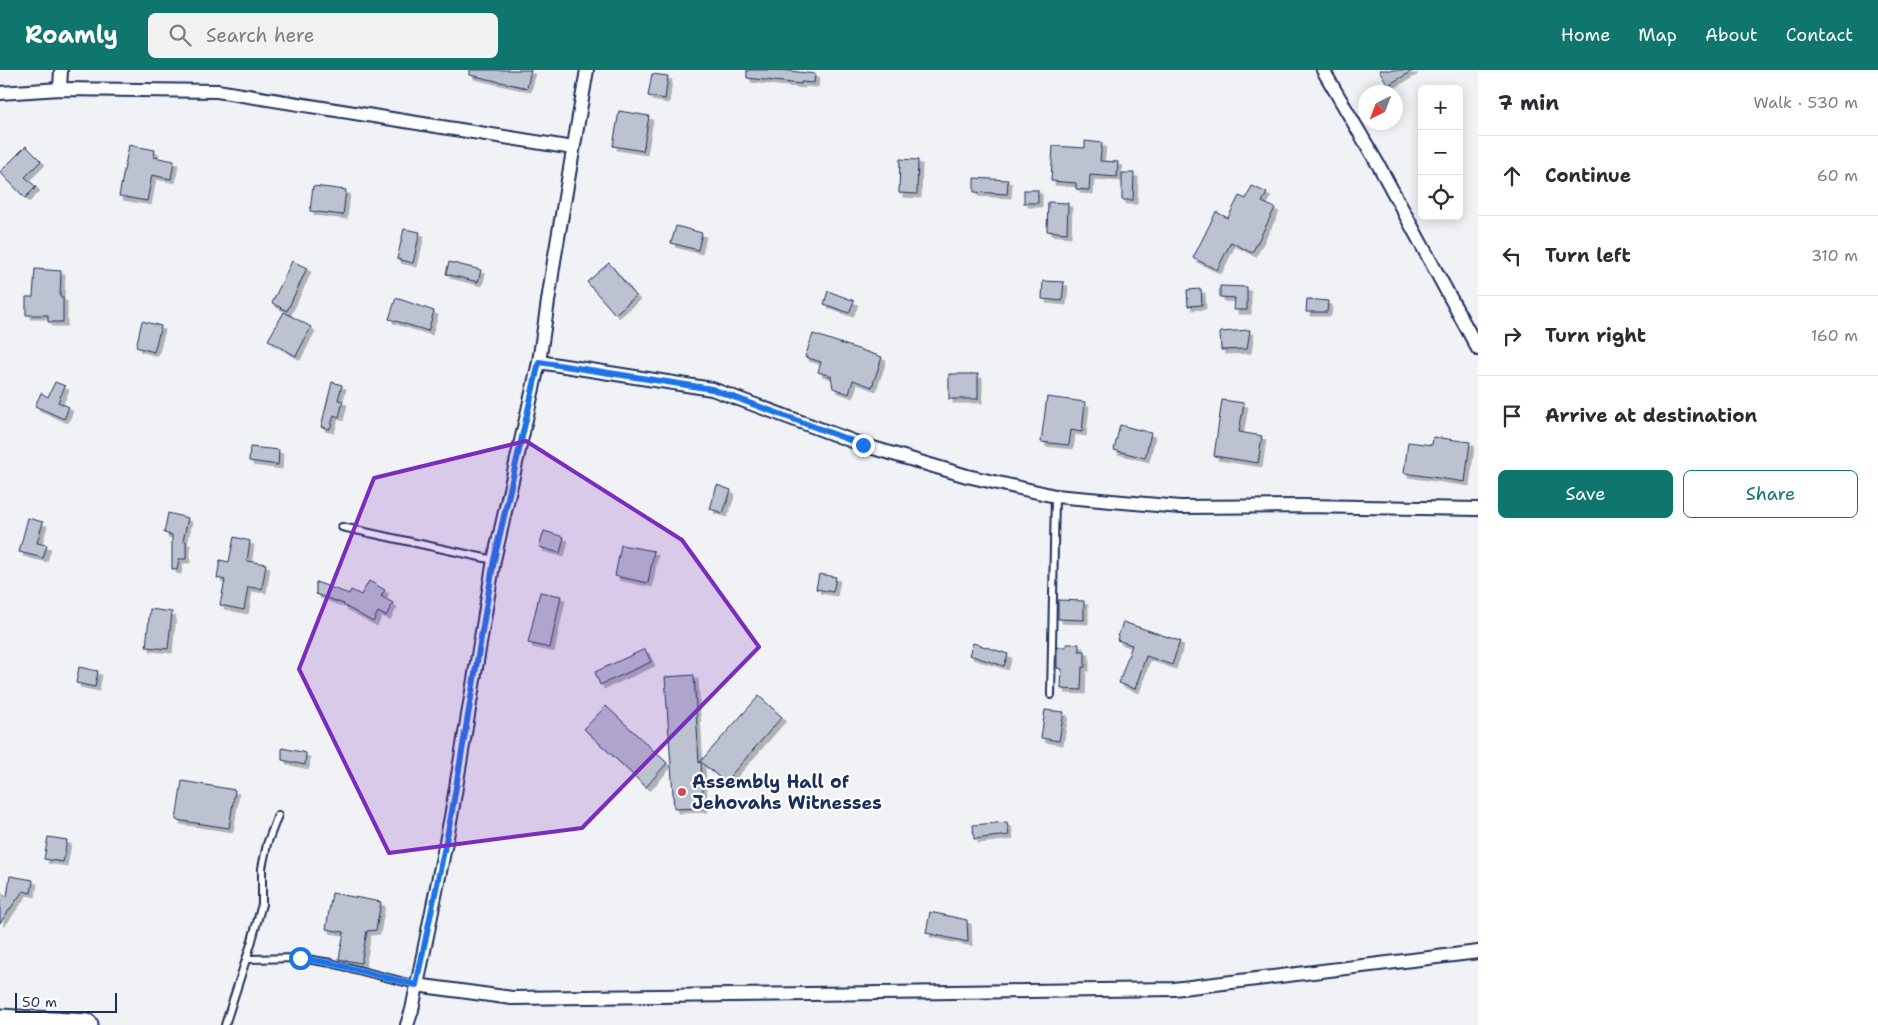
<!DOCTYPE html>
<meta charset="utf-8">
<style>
:root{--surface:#fff;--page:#f2f2f3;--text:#2b2b33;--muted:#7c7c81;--line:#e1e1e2;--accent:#0f766e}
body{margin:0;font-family:"Shantell Sans",sans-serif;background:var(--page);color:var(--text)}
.controls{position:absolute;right:15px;top:15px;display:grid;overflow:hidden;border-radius:8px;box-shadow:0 2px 12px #0003}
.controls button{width:45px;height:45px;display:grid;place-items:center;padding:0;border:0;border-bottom:1px solid var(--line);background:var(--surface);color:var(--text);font:25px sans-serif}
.compass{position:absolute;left:1358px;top:15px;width:45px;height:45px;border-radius:50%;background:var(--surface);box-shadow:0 2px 12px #0003;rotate:222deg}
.scale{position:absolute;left:15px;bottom:12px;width:102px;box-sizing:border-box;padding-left:5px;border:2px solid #1b2f5e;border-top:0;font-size:14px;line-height:18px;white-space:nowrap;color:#1b2f5e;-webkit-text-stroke:4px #fff;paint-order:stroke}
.stop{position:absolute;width:15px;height:15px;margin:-11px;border:4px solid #1a73e8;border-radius:50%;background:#fff}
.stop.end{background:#1a73e8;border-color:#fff;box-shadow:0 1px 5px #0008}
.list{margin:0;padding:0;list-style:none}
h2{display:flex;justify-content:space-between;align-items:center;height:65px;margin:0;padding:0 20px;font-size:21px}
h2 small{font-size:16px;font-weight:400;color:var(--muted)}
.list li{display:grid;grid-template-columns:32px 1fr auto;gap:15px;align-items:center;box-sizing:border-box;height:80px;padding:0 20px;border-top:1px solid var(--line)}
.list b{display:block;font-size:19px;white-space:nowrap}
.list em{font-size:16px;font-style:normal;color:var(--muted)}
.actions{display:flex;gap:10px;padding:15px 20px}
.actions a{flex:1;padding:11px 0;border:1px solid var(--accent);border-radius:8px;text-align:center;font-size:18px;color:var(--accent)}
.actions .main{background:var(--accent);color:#fff}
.icon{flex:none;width:28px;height:28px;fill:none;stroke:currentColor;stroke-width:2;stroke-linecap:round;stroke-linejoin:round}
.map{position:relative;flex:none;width:1478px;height:955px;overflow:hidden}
header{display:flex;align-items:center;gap:30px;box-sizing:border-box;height:70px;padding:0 25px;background:var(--accent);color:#fff}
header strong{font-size:24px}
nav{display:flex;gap:28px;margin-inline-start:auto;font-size:18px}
.search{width:350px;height:45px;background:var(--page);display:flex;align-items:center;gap:12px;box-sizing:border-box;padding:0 18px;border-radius:8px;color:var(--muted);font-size:19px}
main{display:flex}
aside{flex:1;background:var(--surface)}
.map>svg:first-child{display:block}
</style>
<header>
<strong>Roamly</strong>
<div class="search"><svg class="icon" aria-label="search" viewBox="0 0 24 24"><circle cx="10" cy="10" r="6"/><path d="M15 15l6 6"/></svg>Search here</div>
<nav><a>Home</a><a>Map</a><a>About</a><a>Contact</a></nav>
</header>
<main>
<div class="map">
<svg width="1478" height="955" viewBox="0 0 1478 955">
<defs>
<filter id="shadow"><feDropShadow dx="4" dy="4" stdDeviation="0" flood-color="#0004"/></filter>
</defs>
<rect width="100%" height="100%" fill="#f1f2f5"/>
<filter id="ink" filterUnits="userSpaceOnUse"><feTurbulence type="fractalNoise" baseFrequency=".02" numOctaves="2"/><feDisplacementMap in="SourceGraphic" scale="10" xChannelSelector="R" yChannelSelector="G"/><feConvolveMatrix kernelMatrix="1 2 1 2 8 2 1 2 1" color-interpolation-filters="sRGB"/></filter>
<g filter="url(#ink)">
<g fill="#bcc2d0" stroke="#1b2f5e" filter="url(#shadow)">
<polygon points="470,0 531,0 527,18 470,5"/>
<polygon points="747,0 781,0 815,4 814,13 801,12 801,14 747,8"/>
<polygon points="1379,0 1414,0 1388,15"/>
<polygon points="652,4 668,6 665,29 648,26"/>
<polygon points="619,41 649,46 643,81 613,76"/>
<polygon points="1085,71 1102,73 1100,91 1118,92 1117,107 1090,105 1089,120 1076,119 1076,113 1051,111 1053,76 1085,78"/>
<polygon points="129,75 155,80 154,87 174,91 171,109 152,105 147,131 119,126"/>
<polygon points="26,76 41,91 25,107 36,117 25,128 0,102"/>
<polygon points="900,89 918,90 917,124 899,123"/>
<polygon points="1122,103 1134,103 1133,130 1122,130"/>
<polygon points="974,108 1008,110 1007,124 974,122"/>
<polygon points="313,116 346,120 343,145 310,141"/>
<polygon points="1252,116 1267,123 1262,132 1275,138 1252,183 1231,172 1217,200 1193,188 1216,142 1228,148 1239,126 1246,129"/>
<rect x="1024" y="120" width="14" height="13"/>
<polygon points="1048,132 1068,133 1067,163 1047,161"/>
<polygon points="676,156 702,163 698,180 671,173"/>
<polygon points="404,159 420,162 413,193 397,189"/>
<polygon points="292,191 307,198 287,241 272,233"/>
<polygon points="449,192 481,200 478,212 446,204"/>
<polygon points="609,193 636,226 615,244 587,212"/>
<polygon points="35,199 61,201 60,227 63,227 63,252 48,252 48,245 26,245 26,227 33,227"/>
<polygon points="1043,211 1064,212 1062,231 1042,229"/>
<polygon points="1220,216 1247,217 1247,240 1234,240 1235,228 1220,227"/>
<polygon points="1201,219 1202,235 1188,236 1187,220"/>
<polygon points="828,221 854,231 849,243 824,234"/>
<polygon points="396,228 434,241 428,261 389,249"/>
<polygon points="1307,229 1328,231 1327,242 1306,242"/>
<polygon points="284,242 311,257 296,286 268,270"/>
<polygon points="142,251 161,256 154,282 136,277"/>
<polygon points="1250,260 1247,279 1221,280 1220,262"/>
<polygon points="813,264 882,287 872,317 853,310 849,324 833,318 831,306 818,302 821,292 805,287"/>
<rect x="949" y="304" width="29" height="25"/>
<polygon points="55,312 65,316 58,332 69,337 64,349 35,336 41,323 48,327"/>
<polygon points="332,312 342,315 338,330 343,331 339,347 334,345 330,359 321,357"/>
<polygon points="1047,327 1085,332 1082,362 1071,360 1069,375 1041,372"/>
<polygon points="1222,330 1244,333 1239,362 1262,366 1258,393 1214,386"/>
<polygon points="1120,355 1151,363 1145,388 1114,380"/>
<polygon points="1433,367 1470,372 1465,412 1404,403 1408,372 1432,375"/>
<polygon points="250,377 279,380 278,395 249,391"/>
<polygon points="717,415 731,420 723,443 710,439"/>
<polygon points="168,443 188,448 183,471 186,471 186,489 179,489 177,500 172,499 172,465 164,463"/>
<polygon points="28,448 43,452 37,473 47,475 43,488 19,482"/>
<polygon points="544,461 564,467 560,483 539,477"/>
<polygon points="234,467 250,471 247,491 266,494 262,519 248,517 244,540 220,535 225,510 217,508 220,490 229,492"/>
<polygon points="621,475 654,481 648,513 615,506"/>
<polygon points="819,504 836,507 833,522 816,519"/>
<polygon points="369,511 385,520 381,526 393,533 386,546 378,542 373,552 343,535 344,534 316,524 316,512 349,524 351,520 361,525"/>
<polygon points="540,522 561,526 550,578 528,573"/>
<polygon points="1058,530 1084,531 1084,550 1058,549"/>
<polygon points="150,539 172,542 168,579 146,577"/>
<polygon points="1123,552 1180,571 1172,595 1146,586 1135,619 1119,613 1132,575 1117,570"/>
<polygon points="973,573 1008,584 1004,596 969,585"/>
<polygon points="1066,574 1079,574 1079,581 1085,581 1085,597 1082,597 1081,620 1061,619 1062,599 1057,598 1057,577 1066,577"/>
<polygon points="645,579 651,592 600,615 595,602"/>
<polygon points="79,597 98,601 95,617 76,613"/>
<polygon points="694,605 699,693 759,626 782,647 725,712 701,692 704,738 674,739 665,607"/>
<polygon points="606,636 667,693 646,717 584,659"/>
<polygon points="1045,640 1064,642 1059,671 1041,668"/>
<polygon points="282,678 306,683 305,695 282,690"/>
<polygon points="182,711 235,720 229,758 176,750"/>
<polygon points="1007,752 1009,765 974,769 973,755"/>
<polygon points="48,767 67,770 63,792 44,789"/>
<polygon points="10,806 33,810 31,823 23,821 0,853 0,822 7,827"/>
<polygon points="332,823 381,832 376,860 367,861 361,893 339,889 344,862 326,859"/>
<polygon points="930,842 967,850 968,872 926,863"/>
</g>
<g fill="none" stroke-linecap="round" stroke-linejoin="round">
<defs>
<g id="service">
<polyline points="342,457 494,490"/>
<polyline points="1051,625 1055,426"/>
<polyline points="246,889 300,888 331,893 416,915"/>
<polyline points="225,955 251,874 262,834 262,798 267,774 278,745"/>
</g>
<g id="minor">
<polyline points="1323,0 1379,96 1478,279"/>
<polyline points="60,19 61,0"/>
<polyline points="0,23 60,19 217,21 573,78"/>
<polyline points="539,292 712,319 863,375 967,406 1055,426 1180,437 1303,436 1478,439"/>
<polyline points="416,915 512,928 1174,919 1478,882"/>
<polyline points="407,955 412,940 451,747 494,490 539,292 554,191 587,0"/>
</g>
<polyline id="trunk" points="0,950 87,955"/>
</defs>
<use href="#service" stroke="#1b2f5e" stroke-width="10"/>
<use href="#minor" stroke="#1b2f5e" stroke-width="16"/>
<use href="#trunk" stroke="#1b2f5e" stroke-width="25"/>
<use href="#service" stroke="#fff" stroke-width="6"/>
<use href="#minor" stroke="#fff" stroke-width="12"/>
<use href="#trunk" stroke="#fff" stroke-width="21"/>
</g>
</g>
<g fill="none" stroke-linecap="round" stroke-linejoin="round" filter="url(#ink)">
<polyline stroke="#1a73e8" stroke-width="6" points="300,888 331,893 416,915 451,747 494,490 539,292 712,319 863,375"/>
</g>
<path fill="#7b2cbf" fill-opacity="0.2" stroke="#7b2cbf" stroke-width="4" stroke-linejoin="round" d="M526,371L682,470L759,577L582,758L389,783L299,599L374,408Z"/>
<circle fill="#d1495b" stroke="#fff" stroke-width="2" cx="682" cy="722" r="5"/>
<g text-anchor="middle" stroke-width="4.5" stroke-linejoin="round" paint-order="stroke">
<g font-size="18" font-weight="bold" fill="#1b2f5e" stroke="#fff" text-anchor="start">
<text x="692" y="718">Assembly Hall of<tspan x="692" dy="21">Jehovahs Witnesses</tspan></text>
</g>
</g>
</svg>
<div class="controls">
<button>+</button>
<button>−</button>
<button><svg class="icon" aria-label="locate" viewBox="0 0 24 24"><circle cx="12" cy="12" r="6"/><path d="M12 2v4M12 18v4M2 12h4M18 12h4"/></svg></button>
</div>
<svg class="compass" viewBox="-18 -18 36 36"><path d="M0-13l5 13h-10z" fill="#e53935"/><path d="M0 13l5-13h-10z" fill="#7c7c81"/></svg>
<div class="scale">50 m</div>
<div class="stop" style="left:300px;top:888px"></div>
<div class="stop end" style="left:863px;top:375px"></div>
</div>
<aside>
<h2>7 min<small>Walk · 530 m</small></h2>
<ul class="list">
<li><svg class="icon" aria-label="ahead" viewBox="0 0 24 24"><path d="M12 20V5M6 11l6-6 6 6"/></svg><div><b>Continue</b></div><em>60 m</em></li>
<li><svg class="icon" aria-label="left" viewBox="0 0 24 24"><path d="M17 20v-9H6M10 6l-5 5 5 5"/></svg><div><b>Turn left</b></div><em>310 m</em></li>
<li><svg class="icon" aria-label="right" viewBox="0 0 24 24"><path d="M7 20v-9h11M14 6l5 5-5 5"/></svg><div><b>Turn right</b></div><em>160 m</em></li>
<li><svg class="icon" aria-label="arrive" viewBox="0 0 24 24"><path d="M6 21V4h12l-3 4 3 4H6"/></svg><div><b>Arrive at destination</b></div></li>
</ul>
<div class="actions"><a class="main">Save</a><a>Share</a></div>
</aside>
</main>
